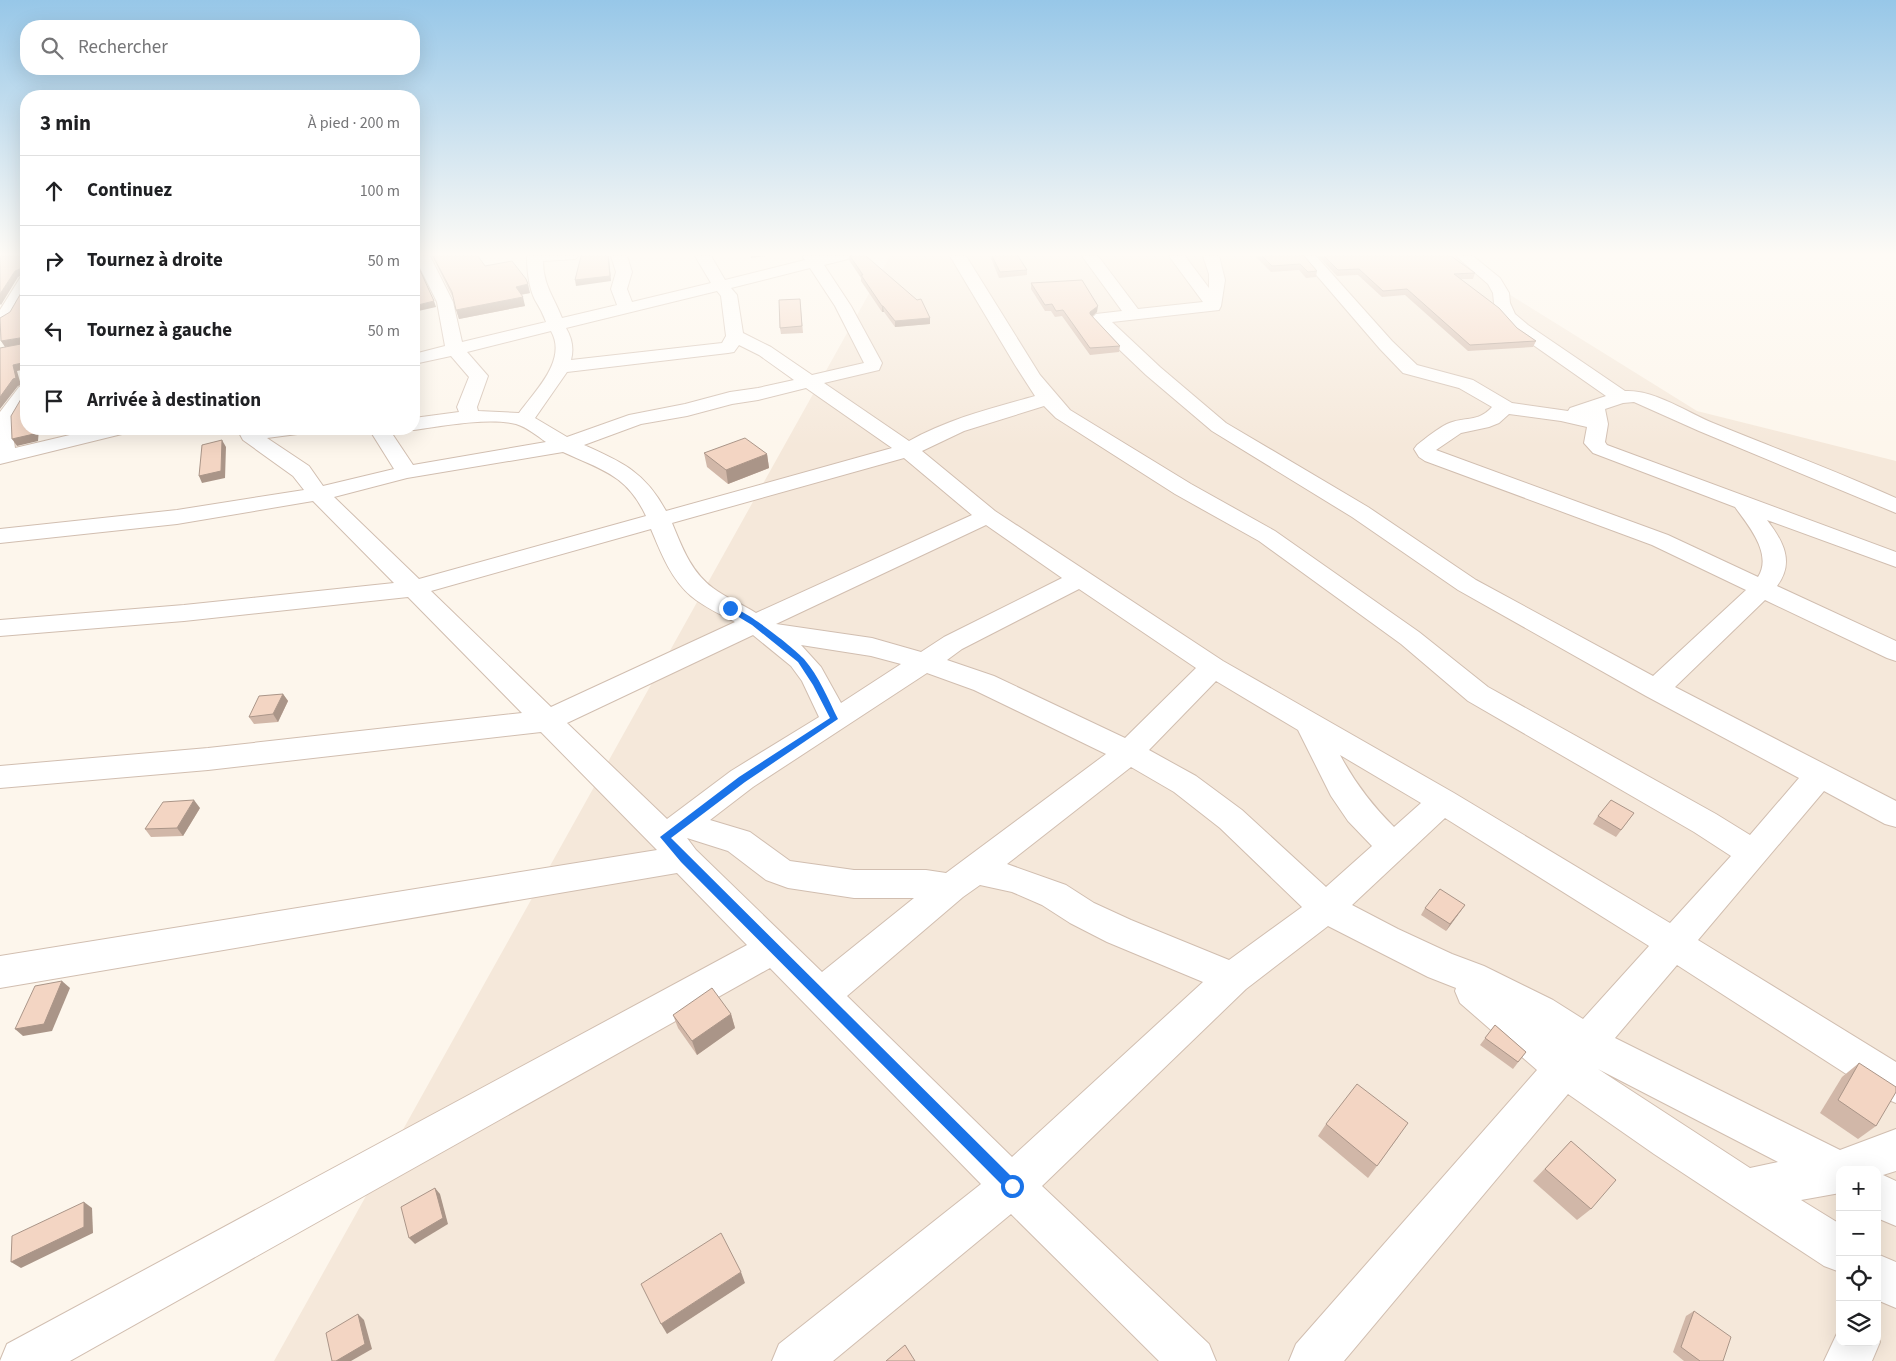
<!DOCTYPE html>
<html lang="fr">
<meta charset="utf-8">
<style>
:root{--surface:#fff;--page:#f6f6f6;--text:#202124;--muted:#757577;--line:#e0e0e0}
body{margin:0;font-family:"Source Sans 3",sans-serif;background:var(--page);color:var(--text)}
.controls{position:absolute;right:15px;bottom:15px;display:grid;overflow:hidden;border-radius:10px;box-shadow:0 5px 20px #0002}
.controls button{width:45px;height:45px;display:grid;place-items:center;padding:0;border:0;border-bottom:1px solid var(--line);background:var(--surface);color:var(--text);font:25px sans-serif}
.stop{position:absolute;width:15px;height:15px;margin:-11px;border:4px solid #1a73e8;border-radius:50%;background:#fff}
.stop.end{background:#1a73e8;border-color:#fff;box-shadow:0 1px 5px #0008}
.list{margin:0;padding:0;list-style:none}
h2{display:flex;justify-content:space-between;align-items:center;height:65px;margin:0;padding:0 20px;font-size:21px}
h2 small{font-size:16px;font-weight:400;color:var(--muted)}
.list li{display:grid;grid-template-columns:32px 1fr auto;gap:15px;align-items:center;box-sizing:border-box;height:70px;padding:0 20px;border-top:1px solid var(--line)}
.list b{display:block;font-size:19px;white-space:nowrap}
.list em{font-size:16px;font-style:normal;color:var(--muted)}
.icon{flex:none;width:28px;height:28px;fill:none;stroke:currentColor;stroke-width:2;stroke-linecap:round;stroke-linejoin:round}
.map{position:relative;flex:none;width:1896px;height:1361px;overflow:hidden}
.search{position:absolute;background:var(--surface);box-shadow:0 5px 20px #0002;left:20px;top:20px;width:400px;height:55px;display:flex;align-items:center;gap:12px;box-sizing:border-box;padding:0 18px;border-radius:20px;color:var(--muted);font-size:19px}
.panel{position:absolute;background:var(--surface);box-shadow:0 5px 20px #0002;left:20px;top:90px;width:400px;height:345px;border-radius:20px}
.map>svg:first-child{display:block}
</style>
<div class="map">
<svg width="1896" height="1361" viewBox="0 0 1896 1361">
<rect width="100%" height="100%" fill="#fdf6ec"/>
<path fill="#f5e8da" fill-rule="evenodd" d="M890,256H1472L1491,283L1697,411L1896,461V1361H274ZM1840,1170H1877V1342H1840Z"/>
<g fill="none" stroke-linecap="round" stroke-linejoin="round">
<defs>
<g id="minor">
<path d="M414,256H430L453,302L462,342L546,322C543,314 540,308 535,300C529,288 527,270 527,256H578L575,259L543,261C543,285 554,297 562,318L617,305L611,289L616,272L611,256H627L632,272L627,289L632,302L711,283L695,256H711L725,280L805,260L802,256H851L848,259L824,265L851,306L882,363L879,370L824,383L909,441C948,419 992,408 1035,396L1015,365L950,256H966L1040,375L1070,410L1191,484L1275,531L1419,632L1488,687L1716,814L1750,835L1799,778L1646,696L1458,590L1352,517L1212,431L1146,375L1105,336L1091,319L1096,314L1122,311L1082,256H1098L1138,309L1203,302L1169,256H1185L1209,288V274L1203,256H1219L1225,280L1221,306L1219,310L1112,322L1160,367L1226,423L1368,507L1476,580L1653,676L1746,590L1652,545L1425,461L1419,457L1414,449L1417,445C1426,438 1437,429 1447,424C1464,416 1478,423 1492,407L1459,388L1403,373L1380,349L1300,256H1316L1392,341L1417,365L1473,380L1512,403L1568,411L1570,408L1606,396L1516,333L1499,316L1494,303L1493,293L1488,284L1456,256H1473L1500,278L1509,293L1510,303L1515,314L1528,325L1625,391C1653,389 1687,412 1713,423C1774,448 1836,471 1896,498V513L1699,431L1634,402L1623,403L1605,409L1608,424L1605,442L1607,445L1896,552V567L1767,520C1783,541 1795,562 1777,586L1896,641V661L1887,658L1765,600L1675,687L1896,801V827L1885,824L1824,791L1698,940L1896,1062V1103L1882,1097L1677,965L1615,1038L1840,1150L1896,1129V1171L1883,1175L1896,1181V1226L1877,1218V1170H1840V1193L1801,1200L1840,1224V1272L1824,1266L1654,1154L1568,1094L1344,1361H1289L1296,1344L1537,1070L1460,1003L1455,991L1456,988L1428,977L1328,926L1246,989L1042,1186L1209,1344L1216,1361H1159L1011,1214L833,1361H772L779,1344L981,1184L770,968L70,1361H0L7,1344L747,945L677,873L0,988V956L657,850L541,732L208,770L0,788V766L208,748L522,713L408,597L184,621L0,636V620L184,605L394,583L313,501L177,524L0,543V529L177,510L304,490L293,476L243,440L237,429H308L305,433L267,438L309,466L323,486L394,469L369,429H389L413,465L546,442C537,436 527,427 516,424C488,417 442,426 414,430L409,429H414V418L459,412L457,407L469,377L451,356L414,364V354L445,346L437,302ZM810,268L835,306L864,363L812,375L771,347L743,333L737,295L731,288ZM717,291L721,296L726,336L722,343L571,360C574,349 572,338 566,328ZM551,331C568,360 534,392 519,413L478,411L477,407L488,376L467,352ZM739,345L759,355L794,380L758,388L730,392L685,404L629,415L567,437L535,418L567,372L728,353L734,352ZM806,388L892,448L666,511C645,472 622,462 584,445L641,424L687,416L732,404L758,400ZM1044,406L1056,418L1175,494L1259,541L1401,644L1468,701L1694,832L1731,856L1670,923L1454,793L1223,661L995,511L922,451L964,431ZM1509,414L1561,421L1587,427L1584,443L1593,453L1735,507C1748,525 1773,554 1758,577L1668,535L1436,450L1461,433L1489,427L1499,423ZM563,452C602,470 627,475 646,516L419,579L334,497L407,478ZM904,458L972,515L756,613C742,604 726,598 713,588C691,572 682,547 672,523ZM986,525L1062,578L944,637L921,652L872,638L776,624ZM651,529C661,553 671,579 691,596C704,607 720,614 735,622L551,707L431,591ZM1079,589L1196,668L1125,738L994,676L947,660L962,649ZM753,635L791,666L802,681L819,717L731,771L667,819L567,723ZM801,645L871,656L901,664L841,703L821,667ZM927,673L974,690L1106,754L946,873L926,870H854L790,861L750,832L710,820L753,787ZM1216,681L1298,730L1331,796L1348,821L1372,846L1326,887L1242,810L1196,776L1149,750ZM1340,755L1421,803L1394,827C1371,804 1355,783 1340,755ZM1131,767L1174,792L1220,828L1302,907L1229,960L1131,920L1094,903L1066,885L1007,864ZM1445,818L1649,946L1583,1019L1553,1000L1484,966L1452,954L1398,929L1352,905ZM687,838L728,851L766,880L788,888L854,898H914L822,972L696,850ZM980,885L1012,892L1042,905L1070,923L1107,942L1203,982L1012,1157L847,996L963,897ZM1598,1069L1778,1162L1750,1168Z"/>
<path d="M26,276C27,294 20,319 0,324V310L20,278Z"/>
<path d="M26,385C27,408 24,402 15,419C11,427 14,439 15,448L95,429H129L126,433L0,464V412L19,387Z"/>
<polygon points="1877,1254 1896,1262 1896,1308 1877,1300"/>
<polygon points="1840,1327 1840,1342 1877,1342 1877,1335 1880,1342 1872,1361 1824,1361"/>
</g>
</defs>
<use href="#minor" stroke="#d1beb0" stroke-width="2"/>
<use href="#minor" fill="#fff" fill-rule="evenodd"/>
</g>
<g fill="#d1b7a8">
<polygon points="432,256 478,256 485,266 530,293 521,295 525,306 459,319 453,298"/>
<polygon points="849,256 866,256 930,318 930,324 895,327 884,312 882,312 861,281 861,278 849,260"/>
<polygon points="990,256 1018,256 1027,270 1027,275 999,278"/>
<polygon points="1255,256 1304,256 1317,271 1316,277 1306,278 1299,270 1271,272"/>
<polygon points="1318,256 1451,256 1475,273 1473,279 1461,279 1517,328 1536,341 1533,347 1468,351 1405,295 1382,297 1358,275 1337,276"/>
<polygon points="1031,283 1097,312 1092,316 1120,346 1119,352 1090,355 1062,316 1055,317 1051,311 1045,311 1031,289"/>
<polygon points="800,299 803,333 781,334 780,328"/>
<polygon points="704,453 767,454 769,468 728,484 707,467"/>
<polygon points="283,694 288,701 278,722 254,724 249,717"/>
<polygon points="200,808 183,836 151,837 145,829"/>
<polygon points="1634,813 1616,837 1593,824 1598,816"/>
<polygon points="1465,905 1460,912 1446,931 1421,915 1425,908"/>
<polygon points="731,1014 735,1028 697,1055 678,1028 673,1015"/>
<polygon points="1495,1025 1526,1052 1513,1069 1480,1045"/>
<polygon points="1859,1063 1876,1126 1858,1139 1820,1113 1842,1077"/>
<polygon points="1326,1124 1399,1136 1368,1178 1318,1136"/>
<polygon points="1571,1141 1591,1209 1577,1220 1533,1181"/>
<polygon points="1694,1311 1723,1361 1684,1361 1673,1352 1686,1316"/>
</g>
<g fill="#aa9588">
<polygon points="608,256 609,256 611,281 576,286 575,280"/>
<polygon points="751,256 766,256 751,258"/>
<polygon points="22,268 25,274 18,277 1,305 0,304 0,294 15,271"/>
<polygon points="26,279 26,287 24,282"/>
<polygon points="528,284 530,293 518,295 516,287"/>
<polygon points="523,297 525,306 459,319 456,310"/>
<polygon points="434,301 436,307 414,312 414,306"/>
<polygon points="882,306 883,306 884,312 882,312"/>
<polygon points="1098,306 1097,312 1090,318 1090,312"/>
<polygon points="930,318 930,324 895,327 895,321"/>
<polygon points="26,337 26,344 5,347 1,341"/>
<polygon points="26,362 26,369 17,371 21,385 18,386 0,409 0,397 13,365"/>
<polygon points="21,399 26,405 26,415 25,413"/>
<polygon points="34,429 39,429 38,441 17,446 12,439"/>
<polygon points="222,440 226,447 225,478 202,483 199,476"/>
<polygon points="767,454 769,468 728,484 726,470"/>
<polygon points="283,694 288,701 278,722 273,714"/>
<polygon points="194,800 200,808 183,836 177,828"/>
<polygon points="1465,905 1460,912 1446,931 1450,924"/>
<polygon points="62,981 70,988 52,1031 23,1036 15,1029"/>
<polygon points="731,1014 735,1028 697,1055 692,1041"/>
<polygon points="435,1188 440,1194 448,1224 415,1244 409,1238"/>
<polygon points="84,1202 92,1208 93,1233 21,1268 11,1262"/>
<polygon points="741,1272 745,1283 667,1334 661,1324"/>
<polygon points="358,1314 364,1320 372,1349 351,1361 336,1361"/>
</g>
<g fill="#f3d5c3" stroke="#aa9588">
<polygon points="0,256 26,256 26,279 24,282 24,270 22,268 15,271 0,294"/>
<polygon points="433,256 478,256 485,266 512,261 526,279 528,284 516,287 523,297 456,310 452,292"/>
<polygon points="581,256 608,256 610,276 575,280"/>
<polygon points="850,256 866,256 917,300 921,299 930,318 895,321 883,306 882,306 861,275 863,275"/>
<polygon points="992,256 1018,256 1027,270 1000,272"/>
<polygon points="1262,256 1304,256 1317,271 1308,272 1300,264 1272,266"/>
<polygon points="1324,256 1451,256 1475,273 1454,274 1499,308 1517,328 1536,341 1470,345 1407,289 1383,291 1359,269 1338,270"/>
<polygon points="419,268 434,301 414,306 414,278"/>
<polygon points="1082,280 1098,306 1090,312 1090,314 1120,346 1090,348 1063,310 1056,311 1052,304 1045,305 1031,283"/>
<polygon points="21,293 26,293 26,337 1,341 0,318 10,312"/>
<polygon points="800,299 802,326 780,328 779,300"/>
<polygon points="26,343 26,362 13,365 16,378 13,379 0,397 0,348"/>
<polygon points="21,399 25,413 26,413 26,429 34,429 34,434 12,439 11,416"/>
<polygon points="745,438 767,454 726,470 704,453"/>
<polygon points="222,440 221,471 199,476 202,445"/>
<polygon points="283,694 273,714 249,717 259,696"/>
<polygon points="194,800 177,828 145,829 163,802"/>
<polygon points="1611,800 1634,813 1621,830 1598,816"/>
<polygon points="1440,889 1465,905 1450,924 1425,908"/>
<polygon points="62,981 44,1024 15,1029 35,986"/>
<polygon points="712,988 731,1014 692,1041 673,1015"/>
<polygon points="1495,1025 1526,1052 1518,1062 1485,1038"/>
<polygon points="1859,1063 1896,1087 1896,1092 1876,1126 1838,1100"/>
<polygon points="1357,1084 1408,1123 1377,1166 1326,1124"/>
<polygon points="1571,1141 1616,1180 1591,1209 1545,1169"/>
<polygon points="435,1188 443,1218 409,1238 401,1207"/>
<polygon points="84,1202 84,1227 11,1262 12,1236"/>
<polygon points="721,1233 741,1272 661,1324 641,1284"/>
<polygon points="1694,1311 1731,1337 1723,1361 1700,1361 1681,1347"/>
<polygon points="358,1314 365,1344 336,1361 332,1361 326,1333"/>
<polygon points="905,1345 915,1361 886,1361"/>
</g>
<linearGradient id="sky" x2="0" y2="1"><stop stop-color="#97c7e8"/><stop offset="0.57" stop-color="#fefbf6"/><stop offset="1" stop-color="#fefbf6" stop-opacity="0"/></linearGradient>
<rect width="1896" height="446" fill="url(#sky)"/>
<path fill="#1a73e8" d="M727,606C740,605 794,648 804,659C819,676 828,699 838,719L745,782L671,838L1016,1181L1018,1186L1016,1190L1012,1192L1007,1190L681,862L660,837L739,777L830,718L813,685L798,662L752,625L727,610Z"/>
</svg>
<div class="controls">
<button>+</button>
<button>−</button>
<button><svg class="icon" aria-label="locate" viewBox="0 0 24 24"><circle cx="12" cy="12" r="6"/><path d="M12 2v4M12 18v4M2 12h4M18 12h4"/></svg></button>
<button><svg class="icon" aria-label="layers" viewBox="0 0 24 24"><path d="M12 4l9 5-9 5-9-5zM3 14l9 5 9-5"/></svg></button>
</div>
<div class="stop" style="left:1012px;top:1186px"></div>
<div class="stop end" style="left:730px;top:608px"></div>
<div class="search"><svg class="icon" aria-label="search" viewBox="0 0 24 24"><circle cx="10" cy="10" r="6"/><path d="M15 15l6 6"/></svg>Rechercher</div>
<section class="panel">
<h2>3 min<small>À pied · 200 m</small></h2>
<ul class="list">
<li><svg class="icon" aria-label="ahead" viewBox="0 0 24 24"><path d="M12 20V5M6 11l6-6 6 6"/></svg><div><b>Continuez</b></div><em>100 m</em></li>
<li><svg class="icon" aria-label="right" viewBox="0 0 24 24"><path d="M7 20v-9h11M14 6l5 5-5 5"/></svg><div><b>Tournez à droite</b></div><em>50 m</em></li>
<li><svg class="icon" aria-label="left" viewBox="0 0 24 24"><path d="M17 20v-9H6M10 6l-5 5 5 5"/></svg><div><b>Tournez à gauche</b></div><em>50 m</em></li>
<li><svg class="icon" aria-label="arrive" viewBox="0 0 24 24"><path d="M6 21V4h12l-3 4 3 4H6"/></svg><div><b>Arrivée à destination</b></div></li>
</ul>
</section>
</div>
